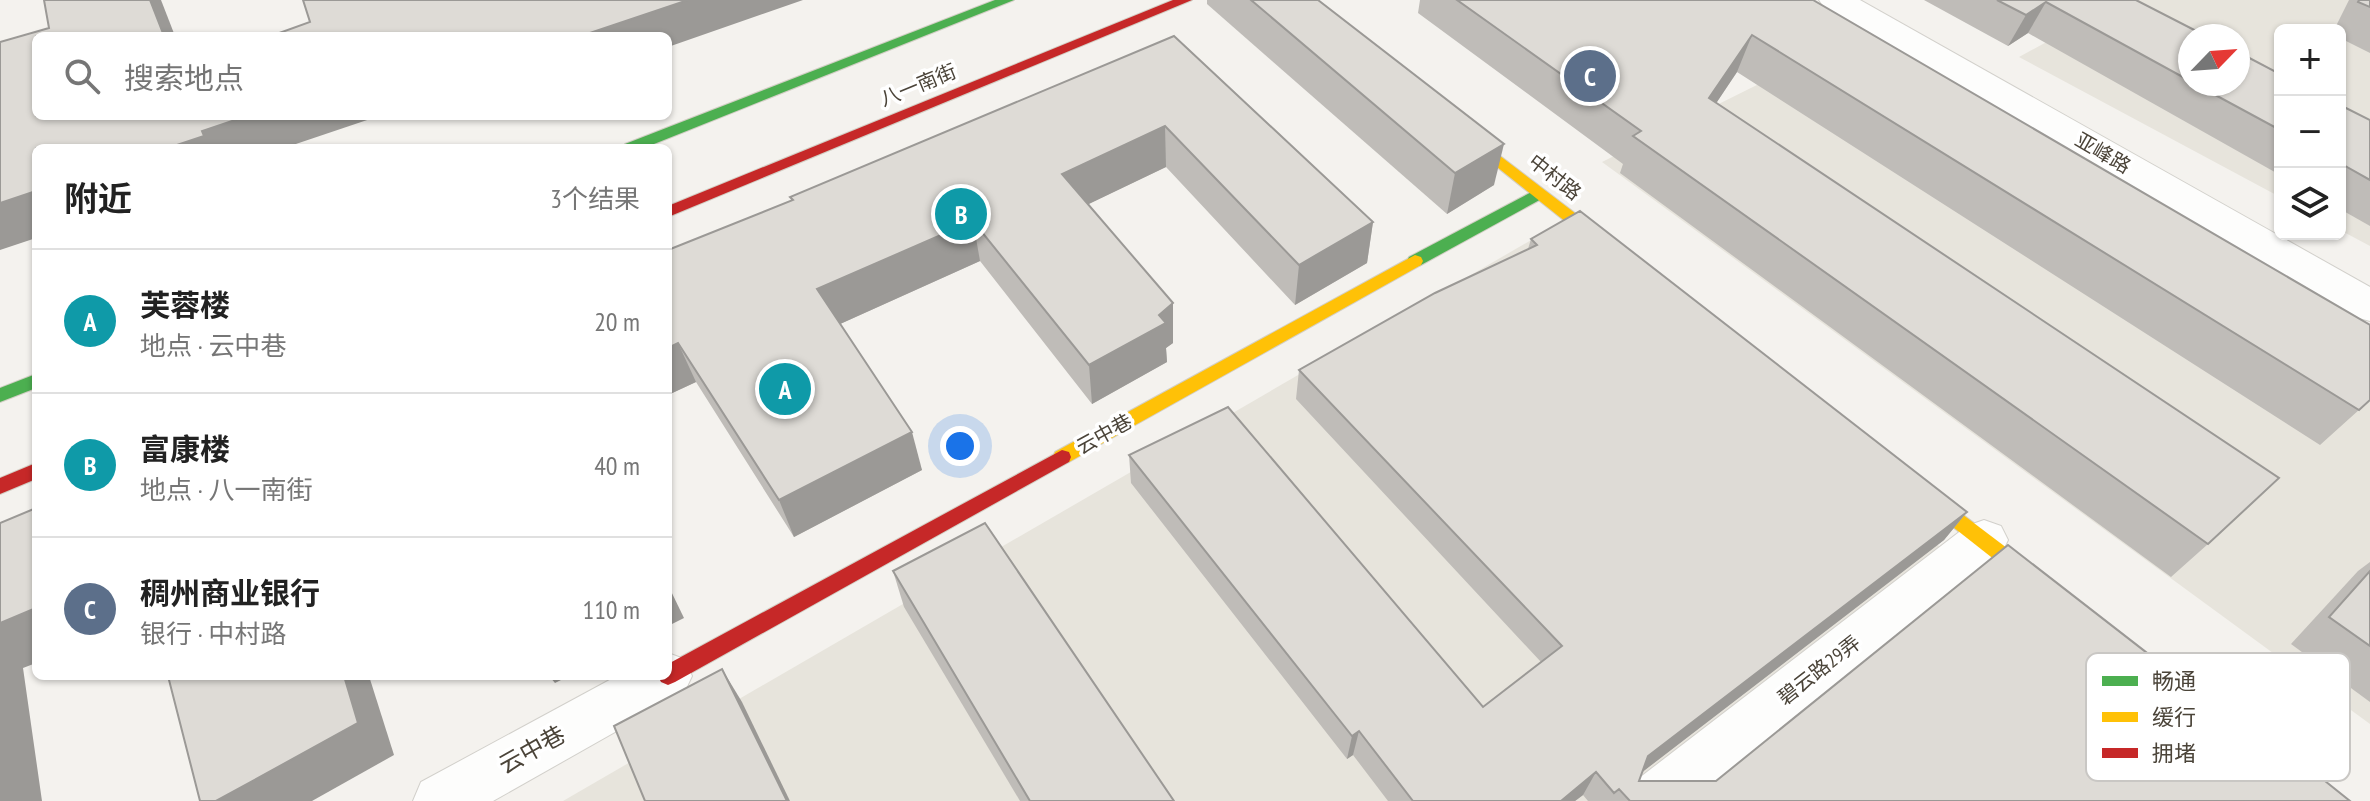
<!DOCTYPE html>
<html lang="zh">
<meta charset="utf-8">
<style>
:root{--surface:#fff;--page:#f2f2f2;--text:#222;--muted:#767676;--line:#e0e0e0;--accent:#868178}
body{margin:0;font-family:"PT Sans Narrow","Noto Sans SC",sans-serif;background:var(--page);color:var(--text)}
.controls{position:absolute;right:24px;top:24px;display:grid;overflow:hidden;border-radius:12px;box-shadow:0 2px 6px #0004}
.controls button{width:72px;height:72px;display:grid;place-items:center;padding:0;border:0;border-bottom:2px solid var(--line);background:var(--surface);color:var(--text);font:40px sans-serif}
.compass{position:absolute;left:2178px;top:24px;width:72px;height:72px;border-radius:50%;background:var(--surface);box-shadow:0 2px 6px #0004;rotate:65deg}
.you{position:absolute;left:960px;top:446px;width:28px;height:28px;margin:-20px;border:6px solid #fff;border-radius:50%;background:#1a73e8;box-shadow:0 0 0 12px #1a73e833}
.badge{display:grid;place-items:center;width:52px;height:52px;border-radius:50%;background:var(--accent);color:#fff;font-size:26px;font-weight:700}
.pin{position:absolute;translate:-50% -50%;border:4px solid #fff;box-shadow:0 2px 8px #0006}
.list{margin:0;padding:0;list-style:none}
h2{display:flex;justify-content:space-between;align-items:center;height:104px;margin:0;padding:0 32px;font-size:34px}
h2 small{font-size:26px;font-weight:400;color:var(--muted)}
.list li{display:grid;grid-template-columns:52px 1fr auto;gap:24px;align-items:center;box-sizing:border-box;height:144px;padding:0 32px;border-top:2px solid var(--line)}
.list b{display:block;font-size:30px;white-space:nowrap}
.list p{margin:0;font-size:26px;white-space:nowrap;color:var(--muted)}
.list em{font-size:26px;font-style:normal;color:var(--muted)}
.icon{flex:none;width:44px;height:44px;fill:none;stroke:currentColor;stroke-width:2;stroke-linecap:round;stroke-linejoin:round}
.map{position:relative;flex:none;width:2370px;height:801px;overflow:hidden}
.search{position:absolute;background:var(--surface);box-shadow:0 2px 6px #0004;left:32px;top:32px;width:640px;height:88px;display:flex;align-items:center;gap:20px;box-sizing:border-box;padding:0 28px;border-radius:12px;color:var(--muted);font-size:30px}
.panel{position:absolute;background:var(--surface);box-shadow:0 2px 6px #0004;left:32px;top:144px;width:640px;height:536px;border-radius:12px}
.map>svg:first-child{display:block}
</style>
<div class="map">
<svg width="2370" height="801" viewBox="0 0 2370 801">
<rect width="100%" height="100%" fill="#f4f2ee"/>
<g fill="#e7e4dc" fill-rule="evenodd">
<path d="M2123,0H2370V246L2340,230V30H2280V197L2019,57ZM2190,36H2238V84H2190Z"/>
<polygon points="1827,50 2370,379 2370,724 1602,162"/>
<polygon points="1545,232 2259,801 563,801"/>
</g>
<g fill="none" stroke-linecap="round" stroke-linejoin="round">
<defs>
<g id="street">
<polygon points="1819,0 1860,0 2370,287 2370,321 2355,317 1824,7"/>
<polygon points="1984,520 2001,526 2008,540 2001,554 1696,801 1626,801 1634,782 1967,526"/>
<polygon points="668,653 684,659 692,676 684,693 493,801 413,801 421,782 617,676 668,676"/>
</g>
<g id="fast">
<polygon points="995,0 1014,0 644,148 622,148 625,144"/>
<polygon points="1539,188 1547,193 1545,197 1421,265 1415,267 1407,261 1409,257"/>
<polygon points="36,374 36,388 0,402 0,388"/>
</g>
<g id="slow">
<polygon points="1453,120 1622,249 1624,253 1622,257 1610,257 1448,128 1448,122"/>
<polygon points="1415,255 1421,257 1423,261 1421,265 1069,462 1055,462 1053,457 1055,452"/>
<polygon points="1913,477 2052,582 2055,588 2052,594 2045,597 2038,594 1906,490 1904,485 1906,480"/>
</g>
<g id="jam">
<polygon points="1173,0 1192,0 668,217 668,206"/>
<polygon points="1062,450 1069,452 1071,457 1069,462 675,682 668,685 661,682 658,676 668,676 668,664"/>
<polygon points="36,463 36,479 0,494 0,478"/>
</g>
</defs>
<use href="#street" stroke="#d2d0cb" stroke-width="2"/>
<use href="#fast" stroke="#d3cfc5" stroke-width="2"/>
<use href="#slow" stroke="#d3cfc5" stroke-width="2"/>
<use href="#jam" stroke="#d3cfc5" stroke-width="2"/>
<use href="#street" fill="#fdfdfc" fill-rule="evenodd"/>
<use href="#fast" fill="#4caf50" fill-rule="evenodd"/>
<use href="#slow" fill="#ffc107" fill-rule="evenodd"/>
<use href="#jam" fill="#c62828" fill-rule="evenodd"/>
</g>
<g fill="#bfbcb8">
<polygon points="1207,0 1318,0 1494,185 1447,214 1207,4"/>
<polygon points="1420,0 1813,0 2370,400 2320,445 1737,72 1716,103 2208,544 2171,577 1620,173 1623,164 1418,13"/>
<polygon points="1924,0 2136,0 2190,36 2190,84 2238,84 2280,74 2280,175 2028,33 2008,46"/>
<polygon points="2349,0 2370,0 2370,53 2340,38 2340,30 2334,30"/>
<polygon points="1174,36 1373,222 1367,263 1295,305 1166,167 1088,204 1173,303 1173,343 1166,348 1167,362 1092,404 980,261 840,324 922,470 794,537 696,382 668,395 668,250 792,200 790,197"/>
<polygon points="2340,105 2370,120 2370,226 2340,209"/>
<polygon points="1531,239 1967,512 1944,540 1642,772 1639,781 2312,781 2350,801 1588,801 1583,795 1575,801 1388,801 1353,755 1347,759 1131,483 1129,455 1483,707 1541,662 1296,399 1299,370 1528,249"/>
<polygon points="2370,562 2370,702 2291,644 2358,571"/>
<polygon points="893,571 1174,801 1020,801 904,607"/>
</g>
<g fill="#9b9996">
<polygon points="150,0 161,0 175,36 164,36"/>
<polygon points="688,0 803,0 668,47 668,36 581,36"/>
<polygon points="2046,2 2028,33 2008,46 2026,15"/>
<polygon points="1752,35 1737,72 1695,135 1709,98"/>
<polygon points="247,116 379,116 284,148 168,148 202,131"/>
<polygon points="1165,126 1166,167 1066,215 1062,174"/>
<polygon points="1504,144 1494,185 1447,214 1455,173"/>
<polygon points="36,191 36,238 0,250 0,203"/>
<polygon points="973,221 980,261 829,329 817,289"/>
<polygon points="1373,222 1367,263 1295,305 1299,265"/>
<polygon points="1173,303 1173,343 1166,348 1167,362 1092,404 1089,365 1159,315"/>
<polygon points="678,343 696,382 668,395 668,348"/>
<polygon points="912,432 922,470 794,537 779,500"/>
<polygon points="1967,512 1944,540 1632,780 1648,756"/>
<polygon points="668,585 684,618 668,626"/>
<polygon points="36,608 36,663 23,668 42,801 0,801 0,623"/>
<polygon points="722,669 742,702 790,801 787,801"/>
<polygon points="344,676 369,676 394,755 312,801 216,801"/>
<polygon points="549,676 569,676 555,683"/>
<polygon points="1359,731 1353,755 1347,759 1352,736"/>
<polygon points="1596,772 1583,795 1575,801 1561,801"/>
</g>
<g fill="#dedbd6" stroke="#9b9996" stroke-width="2">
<polygon points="44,0 150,0 164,36 36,36 36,116 247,116 202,131 204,136 168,148 36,148 36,191 0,203 0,42 49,28"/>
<polygon points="303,0 688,0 581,36 271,36 310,22"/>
<polygon points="1251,0 1318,0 1504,144 1455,173"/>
<polygon points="1457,0 1813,0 2370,325 2370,400 2359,410 1752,35 1709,98 2279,478 2208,544 1633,136 1641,131"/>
<polygon points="1997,0 2136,0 2206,36 2190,36 2190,81 2046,2 2026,15"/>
<polygon points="2359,0 2370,0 2370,7 2358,2"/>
<polygon points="1174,36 1373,222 1299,265 1165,126 1062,174 1173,303 1159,315 1166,323 1089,365 973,221 817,289 912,432 779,500 678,343 668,348 668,250 793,200 790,197"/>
<polygon points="2238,52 2280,74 2280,130 2195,84 2238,84"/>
<polygon points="2340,105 2370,120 2370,180 2340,163"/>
<polygon points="1580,211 1967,512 1648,756 1639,781 1716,781 2008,545 2312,781 2325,781 2350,801 1630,801 1619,789 1614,793 1596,772 1561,801 1413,801 1359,731 1352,736 1129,455 1228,407 1483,707 1562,646 1299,370 1435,293 1537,245 1531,239"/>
<polygon points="36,508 36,608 0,623 0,523"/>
<polygon points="985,523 1174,801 1030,801 893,571"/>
<polygon points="2370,571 2370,646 2329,617"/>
<polygon points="722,669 787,801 645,801 614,726"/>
<polygon points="168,676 344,676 358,723 216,801 200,801"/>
</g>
<g text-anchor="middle" stroke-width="7" stroke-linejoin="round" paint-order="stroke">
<g font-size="20" fill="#4b4439" stroke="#fff">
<text transform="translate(918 85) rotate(-22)" y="7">八一南街</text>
<text transform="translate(2103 153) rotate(30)" y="7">亚峰路</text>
<text transform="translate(1555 177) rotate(38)" y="7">中村路</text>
<text transform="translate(1104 434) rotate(-29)" y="7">云中巷</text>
<text transform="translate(1819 670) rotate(-38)" y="7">碧云路29弄</text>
</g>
<g font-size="24" fill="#4b4439" stroke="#fff">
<text transform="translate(532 750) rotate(-29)" y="8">云中巷</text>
</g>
</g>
<rect x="2086" y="653" width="264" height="128" rx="12" fill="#fff" stroke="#c9c7c4" stroke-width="2"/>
<rect x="2102" y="676" width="36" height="10" fill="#4caf50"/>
<rect x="2102" y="712" width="36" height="10" fill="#ffc107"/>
<rect x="2102" y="748" width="36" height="10" fill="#c62828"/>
<g font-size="22" fill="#4b4439">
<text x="2152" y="689">畅通</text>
<text x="2152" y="725">缓行</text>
<text x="2152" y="761">拥堵</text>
</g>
</svg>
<div class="controls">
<button>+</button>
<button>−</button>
<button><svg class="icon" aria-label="layers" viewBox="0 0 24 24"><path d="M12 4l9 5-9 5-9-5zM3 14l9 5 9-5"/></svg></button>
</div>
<svg class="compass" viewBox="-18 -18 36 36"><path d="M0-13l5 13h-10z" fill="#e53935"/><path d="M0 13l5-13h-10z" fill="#767676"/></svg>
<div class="you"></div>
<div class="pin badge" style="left:785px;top:389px;background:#0f9aa8">A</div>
<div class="pin badge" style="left:961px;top:214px;background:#0f9aa8">B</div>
<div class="pin badge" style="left:1590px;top:76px;background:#5c6f8a">C</div>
<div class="search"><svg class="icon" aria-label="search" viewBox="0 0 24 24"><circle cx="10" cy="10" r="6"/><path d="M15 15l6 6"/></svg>搜索地点</div>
<section class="panel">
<h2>附近<small>3个结果</small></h2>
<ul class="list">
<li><span class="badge" style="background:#0f9aa8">A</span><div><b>芙蓉楼</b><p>地点 · 云中巷</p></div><em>20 m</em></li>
<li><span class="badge" style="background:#0f9aa8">B</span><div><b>富康楼</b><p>地点 · 八一南街</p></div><em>40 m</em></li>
<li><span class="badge" style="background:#5c6f8a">C</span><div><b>稠州商业银行</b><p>银行 · 中村路</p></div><em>110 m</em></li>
</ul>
</section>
</div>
